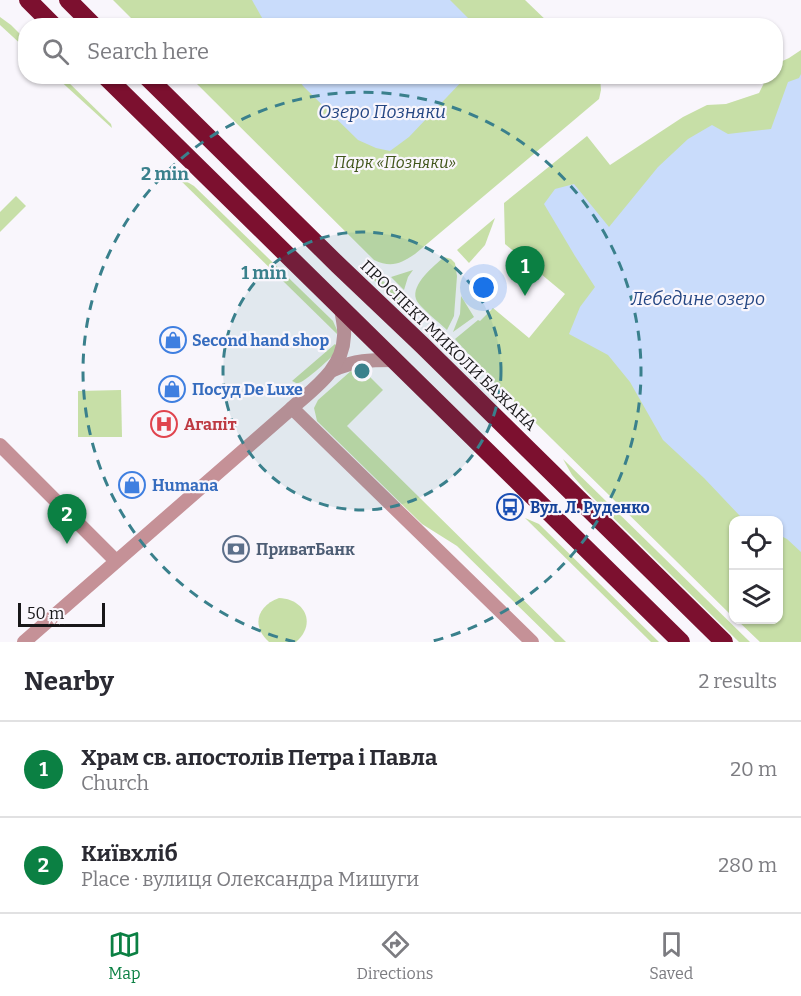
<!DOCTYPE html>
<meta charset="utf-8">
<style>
:root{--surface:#fff;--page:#f2f2f3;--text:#2b2b33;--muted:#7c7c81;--line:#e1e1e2;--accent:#0b8043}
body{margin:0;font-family:Bitter,serif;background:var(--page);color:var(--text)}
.controls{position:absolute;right:18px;bottom:18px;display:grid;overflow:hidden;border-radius:12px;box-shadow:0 2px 4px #0004}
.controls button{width:54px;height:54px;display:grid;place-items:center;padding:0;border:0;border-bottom:2px solid var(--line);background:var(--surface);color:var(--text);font:30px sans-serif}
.scale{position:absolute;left:18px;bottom:15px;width:87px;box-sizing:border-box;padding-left:6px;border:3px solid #181719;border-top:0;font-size:16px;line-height:21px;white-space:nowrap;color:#181719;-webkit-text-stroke:4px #f9f6fc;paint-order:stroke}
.you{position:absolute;left:484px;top:288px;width:21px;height:21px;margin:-15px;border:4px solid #fff;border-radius:50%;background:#1a73e8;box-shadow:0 0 0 9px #1a73e833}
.badge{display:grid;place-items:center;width:39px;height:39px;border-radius:50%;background:var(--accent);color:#fff;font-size:20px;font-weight:700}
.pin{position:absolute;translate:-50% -50px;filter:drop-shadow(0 2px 3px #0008)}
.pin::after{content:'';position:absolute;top:32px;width:21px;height:18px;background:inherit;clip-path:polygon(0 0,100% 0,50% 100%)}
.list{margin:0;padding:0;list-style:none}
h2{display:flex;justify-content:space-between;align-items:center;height:78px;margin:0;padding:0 24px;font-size:26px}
h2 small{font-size:20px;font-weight:400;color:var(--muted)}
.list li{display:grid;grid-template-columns:39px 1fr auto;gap:18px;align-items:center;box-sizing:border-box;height:96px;padding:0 24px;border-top:2px solid var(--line)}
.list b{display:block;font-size:22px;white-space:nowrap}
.list p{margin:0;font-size:20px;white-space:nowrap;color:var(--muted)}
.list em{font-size:20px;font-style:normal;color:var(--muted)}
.icon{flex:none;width:33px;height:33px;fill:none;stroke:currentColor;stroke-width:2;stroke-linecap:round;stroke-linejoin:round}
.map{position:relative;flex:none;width:801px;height:642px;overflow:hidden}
.search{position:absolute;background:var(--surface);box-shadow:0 2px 4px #0004;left:18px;right:18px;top:18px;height:66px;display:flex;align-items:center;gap:15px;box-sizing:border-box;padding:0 21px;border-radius:24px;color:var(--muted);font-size:22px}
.sheet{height:270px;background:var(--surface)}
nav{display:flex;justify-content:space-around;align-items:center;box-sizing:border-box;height:84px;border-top:2px solid var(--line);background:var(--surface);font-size:16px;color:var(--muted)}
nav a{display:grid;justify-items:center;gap:3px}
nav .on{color:var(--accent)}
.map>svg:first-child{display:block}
</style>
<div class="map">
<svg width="801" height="642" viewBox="0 0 801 642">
<rect width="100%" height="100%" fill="#f9f6fc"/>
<g fill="#c7dfa7">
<polygon points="113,0 525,0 551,25 138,25"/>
<polygon points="0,17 11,25 25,39 25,48 0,25"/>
<polygon points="801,50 801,642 760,642 737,620 778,620 778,520 734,520 733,617 490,378 455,339 478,320 480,321 493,308 529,338 565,294 505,244 504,203 587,136 610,165 683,117 707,105 726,104 759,93 767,77 776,76 776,64 789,58"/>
<path d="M600,76L601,90L599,99L415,254C400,264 391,268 374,260L190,77Z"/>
<polygon points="56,77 63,77 111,124 112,128"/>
<polygon points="174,174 194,186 333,321 337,330 337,334"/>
<polygon points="16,196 26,206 0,232 0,212"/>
<polygon points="495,218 485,245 469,263 457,250"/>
<path d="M444,257L451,259L455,263L457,276L454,316L447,330C441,324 418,306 416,299C411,284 434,266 444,257Z"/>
<polygon points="413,270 408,277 404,290 391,277"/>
<polygon points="371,277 380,278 403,300 405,311"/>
<polygon points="461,296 474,317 453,332 460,314"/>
<path d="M335,344L339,348C334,356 310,377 301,382C297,384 296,383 292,381Z"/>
<polygon points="357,369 363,370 383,390 347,426 566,642 555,642 457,546 422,524 317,421 314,408 318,400 352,370"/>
<polygon points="121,390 122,437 78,437 78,391"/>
<polygon points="563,459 750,642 739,642 585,490 572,475"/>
<polygon points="525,518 539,524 659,642 651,642"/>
<path d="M279,598C305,599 317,624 296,642H269C251,626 257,606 279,598Z"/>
</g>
<g fill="#c9dcfb">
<polygon points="252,0 450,0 475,25 266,25"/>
<polygon points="801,74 801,552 787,539 779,535 778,520 750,520 740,516 704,478 663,440 630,382 608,355 569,334 580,307 595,287 575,256 544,204 555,189 574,184 609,227 658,167 688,139 712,125 728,134 771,129 788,82 799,78"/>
<polygon points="296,77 466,77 409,137 390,151 376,148 358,140 304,87"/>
</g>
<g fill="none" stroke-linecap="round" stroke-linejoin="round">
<g stroke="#c59197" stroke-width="14">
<path d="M333,370C356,360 369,360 394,360"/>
<polyline points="292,408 532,642"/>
<polyline points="0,445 116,561"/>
<path d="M24,642L292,408C314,388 343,369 344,336C345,327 342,317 341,308"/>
</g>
<g stroke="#7c102f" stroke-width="18">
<polyline points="28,0 54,26"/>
<polyline points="68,0 94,26"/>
<polyline points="105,76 681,642"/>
<polyline points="146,76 338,265 422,345 724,642"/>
</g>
</g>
<circle cx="362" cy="371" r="139" fill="#3a808c" fill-opacity=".12"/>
<g fill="none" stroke="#3a808c" stroke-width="3" stroke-dasharray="10 8">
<circle cx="362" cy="371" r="139"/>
<path d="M295 642A279 279 0 1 1 429 642"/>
</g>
<defs>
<symbol id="shop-ring" viewBox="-11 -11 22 22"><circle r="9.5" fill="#f9f6fc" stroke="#3f7fe0" stroke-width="1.5"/><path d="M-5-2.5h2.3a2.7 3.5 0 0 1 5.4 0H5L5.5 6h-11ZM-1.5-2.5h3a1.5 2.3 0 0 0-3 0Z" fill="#3f7fe0"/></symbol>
<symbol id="hospital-ring" viewBox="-11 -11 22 22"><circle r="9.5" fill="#f9f6fc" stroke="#e0444e" stroke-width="1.5"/><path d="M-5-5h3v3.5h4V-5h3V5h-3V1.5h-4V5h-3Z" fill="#e0444e"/></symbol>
<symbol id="bus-ring" viewBox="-11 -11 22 22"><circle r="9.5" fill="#f9f6fc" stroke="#1a4fb4" stroke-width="1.5"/><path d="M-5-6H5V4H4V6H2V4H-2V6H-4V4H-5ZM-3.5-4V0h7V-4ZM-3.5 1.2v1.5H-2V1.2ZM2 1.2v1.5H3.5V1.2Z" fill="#1a4fb4"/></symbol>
<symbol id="bank-ring" viewBox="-11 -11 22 22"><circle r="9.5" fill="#f9f6fc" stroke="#5c6f8a" stroke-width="1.5"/><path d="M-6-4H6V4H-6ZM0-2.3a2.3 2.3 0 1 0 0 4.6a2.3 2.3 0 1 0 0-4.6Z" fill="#5c6f8a"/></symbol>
</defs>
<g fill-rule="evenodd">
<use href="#shop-ring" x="158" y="325" width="30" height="30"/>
<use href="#shop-ring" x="157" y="374" width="30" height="30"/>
<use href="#hospital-ring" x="149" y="409" width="30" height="30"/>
<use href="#shop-ring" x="117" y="470" width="30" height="30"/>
<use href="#bus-ring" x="495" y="492" width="30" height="30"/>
<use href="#bank-ring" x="221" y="534" width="30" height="30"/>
</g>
<g text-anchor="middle" stroke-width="4.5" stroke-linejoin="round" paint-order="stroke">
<g font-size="16" font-style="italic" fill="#40551a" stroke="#f9f6fc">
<text x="395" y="168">Парк «Позняки»</text>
</g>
<g font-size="16" font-weight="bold" fill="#366cbe" stroke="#f9f6fc" text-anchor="start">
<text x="192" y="346">Second hand shop</text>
<text x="192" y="395">Посуд De Luxe</text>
<text x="152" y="491">Humana</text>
</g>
<g font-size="16" fill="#181719" stroke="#f9f6fc">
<text transform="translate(449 345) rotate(44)" y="6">ПРОСПЕКТ МИКОЛИ БАЖАНА</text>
</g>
<g font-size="16" font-weight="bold" fill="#be3a42" stroke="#f9f6fc" text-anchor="start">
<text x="184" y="430">Агапіт</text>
</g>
<g font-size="16" font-weight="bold" fill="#164399" stroke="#f9f6fc" text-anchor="start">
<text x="530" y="513">Вул. Л. Руденко</text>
</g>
<g font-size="16" font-weight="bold" fill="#4e5e75" stroke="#f9f6fc" text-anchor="start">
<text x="256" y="555">ПриватБанк</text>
</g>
<g font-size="18" font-style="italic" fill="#244683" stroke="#f9f6fc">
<text x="382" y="118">Озеро Позняки</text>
<text x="698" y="305">Лебедине озеро</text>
</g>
</g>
<circle cx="362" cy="371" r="9" fill="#3a808c" stroke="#f9f6fc" stroke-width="3"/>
<g font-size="18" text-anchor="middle" font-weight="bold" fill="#3a808c" stroke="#f9f6fc" stroke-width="4.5" stroke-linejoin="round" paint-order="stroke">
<text x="165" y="180">2 min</text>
<text x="264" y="279">1 min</text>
</g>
</svg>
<div class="controls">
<button><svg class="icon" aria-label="locate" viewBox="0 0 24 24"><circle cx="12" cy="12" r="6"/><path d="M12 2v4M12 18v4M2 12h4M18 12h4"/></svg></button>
<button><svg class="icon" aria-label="layers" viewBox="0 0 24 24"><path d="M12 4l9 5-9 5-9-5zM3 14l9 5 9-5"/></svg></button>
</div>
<div class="scale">50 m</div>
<div class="you"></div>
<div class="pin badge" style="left:525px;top:296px">1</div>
<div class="pin badge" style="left:67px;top:544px">2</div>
<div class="search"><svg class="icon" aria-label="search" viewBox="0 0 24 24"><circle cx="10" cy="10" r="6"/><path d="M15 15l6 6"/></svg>Search here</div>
</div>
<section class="sheet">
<h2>Nearby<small>2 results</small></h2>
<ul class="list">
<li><span class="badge">1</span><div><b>Храм св. апостолів Петра і Павла</b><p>Church</p></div><em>20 m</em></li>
<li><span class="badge">2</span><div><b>Київхліб</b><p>Place · вулиця Олександра Мишуги</p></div><em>280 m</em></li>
</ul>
</section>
<nav>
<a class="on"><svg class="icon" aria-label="map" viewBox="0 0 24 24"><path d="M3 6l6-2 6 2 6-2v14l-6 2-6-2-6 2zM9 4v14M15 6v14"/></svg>Map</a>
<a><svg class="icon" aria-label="directions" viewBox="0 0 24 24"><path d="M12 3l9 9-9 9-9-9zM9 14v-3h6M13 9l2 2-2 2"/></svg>Directions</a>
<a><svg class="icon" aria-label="saved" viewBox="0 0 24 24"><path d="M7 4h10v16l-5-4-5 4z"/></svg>Saved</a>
</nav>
